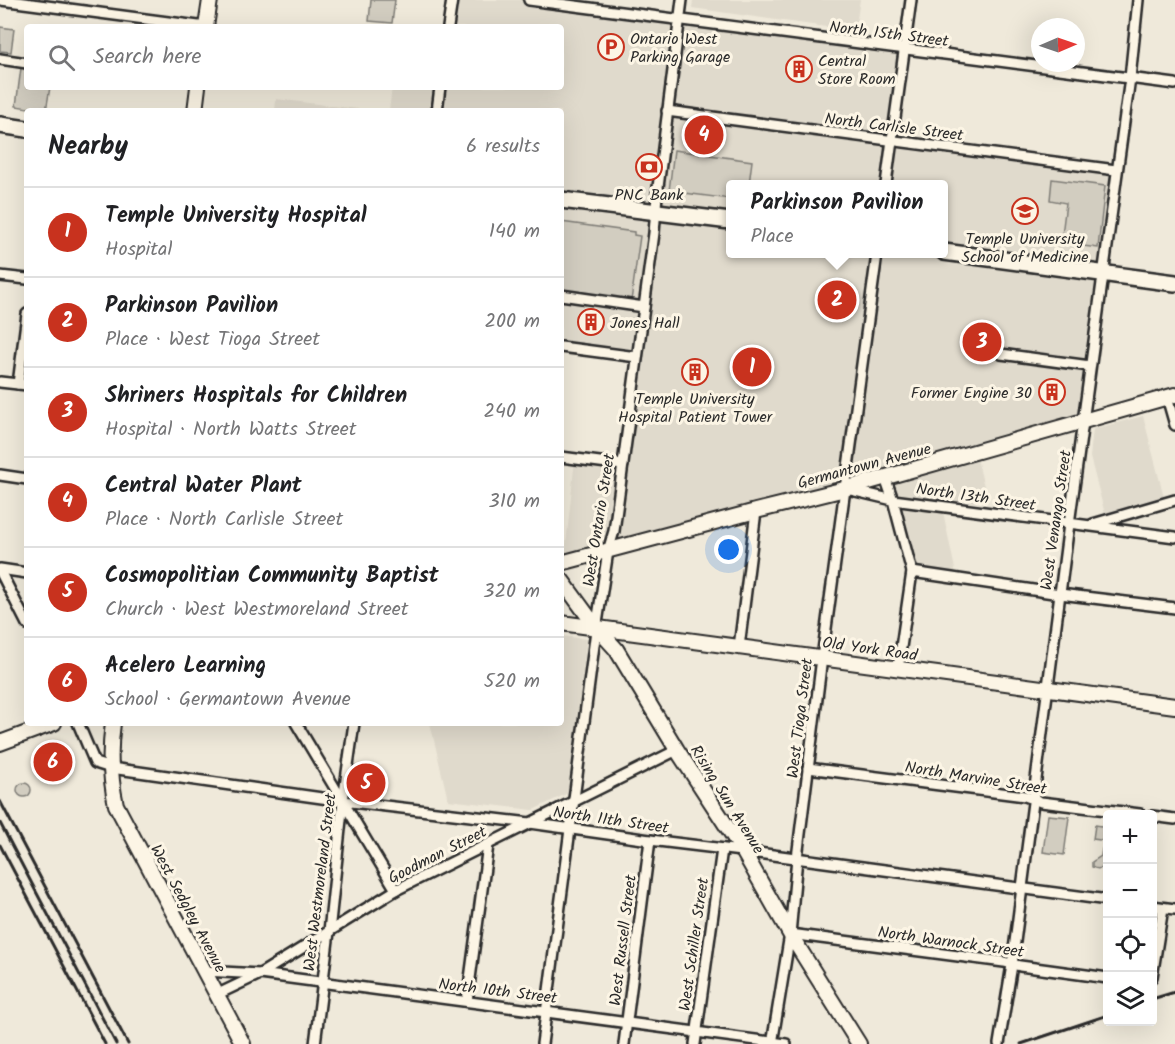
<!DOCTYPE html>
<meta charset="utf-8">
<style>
:root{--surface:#fff;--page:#f6f6f6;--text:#202124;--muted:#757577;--line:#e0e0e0;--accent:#c8321e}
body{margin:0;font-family:Kalam,sans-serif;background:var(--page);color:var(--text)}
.controls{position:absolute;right:18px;bottom:18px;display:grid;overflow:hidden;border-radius:6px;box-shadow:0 6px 24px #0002}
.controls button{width:54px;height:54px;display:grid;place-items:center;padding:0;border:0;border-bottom:2px solid var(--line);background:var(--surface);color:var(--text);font:30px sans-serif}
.compass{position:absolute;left:1031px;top:18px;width:54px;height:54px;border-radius:50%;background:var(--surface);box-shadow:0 6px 24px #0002;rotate:88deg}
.you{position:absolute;left:729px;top:550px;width:21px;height:21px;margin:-15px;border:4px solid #fff;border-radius:50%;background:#1a73e8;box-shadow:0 0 0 9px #1a73e833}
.badge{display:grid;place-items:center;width:39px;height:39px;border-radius:50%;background:var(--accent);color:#fff;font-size:20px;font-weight:700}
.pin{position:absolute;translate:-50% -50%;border:3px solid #fff;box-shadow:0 2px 6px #0006}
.popup{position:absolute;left:726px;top:180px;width:222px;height:78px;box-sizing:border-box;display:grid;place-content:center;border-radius:6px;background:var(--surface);filter:drop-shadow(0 2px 4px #0005);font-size:20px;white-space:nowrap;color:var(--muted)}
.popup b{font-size:22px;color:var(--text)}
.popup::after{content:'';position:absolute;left:50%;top:100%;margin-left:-12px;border:12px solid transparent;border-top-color:var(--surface)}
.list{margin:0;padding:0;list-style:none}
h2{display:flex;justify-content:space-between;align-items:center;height:78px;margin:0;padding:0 24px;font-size:26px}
h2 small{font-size:20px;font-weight:400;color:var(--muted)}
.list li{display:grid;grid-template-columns:39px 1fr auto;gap:18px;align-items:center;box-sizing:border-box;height:90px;padding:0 24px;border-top:2px solid var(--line)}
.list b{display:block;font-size:22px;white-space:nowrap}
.list p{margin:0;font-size:20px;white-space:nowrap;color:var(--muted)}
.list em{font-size:20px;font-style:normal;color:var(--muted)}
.icon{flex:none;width:33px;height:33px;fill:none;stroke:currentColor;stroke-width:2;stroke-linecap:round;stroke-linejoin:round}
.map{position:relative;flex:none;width:1175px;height:1044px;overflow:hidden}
.search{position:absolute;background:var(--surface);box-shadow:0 6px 24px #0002;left:24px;top:24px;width:540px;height:66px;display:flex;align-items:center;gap:15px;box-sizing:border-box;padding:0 21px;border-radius:6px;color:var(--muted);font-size:22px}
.panel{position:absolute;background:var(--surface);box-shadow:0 6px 24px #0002;left:24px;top:108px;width:540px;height:618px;border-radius:6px}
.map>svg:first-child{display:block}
</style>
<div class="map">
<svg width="1175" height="1044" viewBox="0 0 1175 1044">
<rect width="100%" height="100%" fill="#efe9da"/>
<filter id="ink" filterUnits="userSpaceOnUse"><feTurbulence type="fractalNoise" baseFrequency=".0167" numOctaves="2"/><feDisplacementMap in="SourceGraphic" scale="12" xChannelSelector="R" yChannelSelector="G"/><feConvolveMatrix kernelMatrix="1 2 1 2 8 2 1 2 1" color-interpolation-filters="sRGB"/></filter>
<g filter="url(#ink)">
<g fill="#e0dacc" fill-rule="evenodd">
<path d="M452,0H529L904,50L891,140L1116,170L1084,420L975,451L988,502H968L964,491L968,510L942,507L957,579L912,572L885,477L565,554L575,459L623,465L637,357L561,347V111H437L440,87H561V27H448ZM730,184H944V254H730Z"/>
<polygon points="693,0 860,0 855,31 692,8"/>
<polygon points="392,87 435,87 432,111 389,111"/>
<polygon points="276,99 374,111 275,111"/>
<polygon points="1143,416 1164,497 1105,514 1090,457 1093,429"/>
<polygon points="561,636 587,639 568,793 533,810 448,800 430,723 561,723"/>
</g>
<g fill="#d2cdc0" stroke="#7e7c76" stroke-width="1.5">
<polygon points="371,0 395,0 392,23 369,21"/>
<polygon points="0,27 14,29 11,52 0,51"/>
<polygon points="21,68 27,69 27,87 50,87 46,111 16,106"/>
<polygon points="674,150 752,161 749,184 730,184 730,199 669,191"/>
<polygon points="1052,179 1105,186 1098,248 1061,243 1066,203 1050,200"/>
<polygon points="561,222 634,232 634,235 640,236 631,301 561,292"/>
<circle cx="24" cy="790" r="7"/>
<polygon points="1048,815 1069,817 1064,855 1043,852"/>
<polygon points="1095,825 1107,827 1107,841 1093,839"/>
<path d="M1105,846H1107V868C1101,867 1098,871 1092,867V862L1101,856L1102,849Z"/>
</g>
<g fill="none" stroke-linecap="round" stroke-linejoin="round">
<defs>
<g id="street">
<polyline points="1,0 206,27"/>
<polyline points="529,0 1175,84"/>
<polyline points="448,27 452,0"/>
<polyline points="0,59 27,63"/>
<polyline points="437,111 440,87"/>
<polyline points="667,111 1116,170"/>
<polyline points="886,184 911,0"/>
<polyline points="0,276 27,279"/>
<polyline points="561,295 644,307"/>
<polyline points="561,347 637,357"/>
<polyline points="1001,354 1090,366"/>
<polyline points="0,382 27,385"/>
<polyline points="18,384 27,314"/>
<polyline points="1167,397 1175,425"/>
<polyline points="561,457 623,465"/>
<polyline points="0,475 27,479"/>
<polyline points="885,477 893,500 912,572 898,668"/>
<polyline points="847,489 893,500 1175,537"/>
<polyline points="1093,524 1175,500"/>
<polyline points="0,569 27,573"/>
<polyline points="0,571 27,624"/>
<polyline points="912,572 1060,594 1175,608"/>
<polyline points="739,647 756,511"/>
<polyline points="78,723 95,763 111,768 343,801 530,823 650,840 758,853 1108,900"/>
<polyline points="296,723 396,890"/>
<polyline points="808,768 1025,796 1041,802 1140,814"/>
<polyline points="1152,816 1175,819"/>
<polyline points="1152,906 1175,909"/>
<polyline points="790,934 1004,962 1020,966 1108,978"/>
<polyline points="204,971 260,974 786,1044"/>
<polyline points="1152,977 1163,908"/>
<polyline points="216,995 260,974 396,890 677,750"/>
<polyline points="467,1001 488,845"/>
<polyline points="315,1044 329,932 343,801 354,723"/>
<polyline points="542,1044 596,630 608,551 614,531 654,233 657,195 682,0"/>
<polyline points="624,1044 650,840"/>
<polyline points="695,1044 722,849"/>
<polyline points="772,1044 790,934 797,858 822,658 877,254"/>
<polyline points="999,1044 1012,965 1069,524 1130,78 1138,0"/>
</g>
<g id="secondary">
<polyline points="206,27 210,0"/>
<polyline points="195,111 198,87"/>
<polyline points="561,563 756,511 837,491 1175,395"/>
<polyline points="561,579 596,627 616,649 677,750 743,851 790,934 859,1044"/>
<polyline points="561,623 1175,706"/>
<path d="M113,723C109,751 110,778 116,805L243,1044"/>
<polyline points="0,743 54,723"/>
</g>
<g id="primary">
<polyline points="0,125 27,129"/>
<polyline points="561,200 730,221"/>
<polyline points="944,252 1175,283"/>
</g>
</defs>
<use href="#street" stroke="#2b2b2b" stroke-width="14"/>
<use href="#secondary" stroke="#2b2b2b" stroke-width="18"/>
<use href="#primary" stroke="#2b2b2b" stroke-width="20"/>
<use href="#street" stroke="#fcf5e5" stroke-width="9"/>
<use href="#secondary" stroke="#fcf5e5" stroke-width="14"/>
<use href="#primary" stroke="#fcf5e5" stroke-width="15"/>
<g stroke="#2b2b2b" stroke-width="3">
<polyline points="0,801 128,1044"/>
<polyline points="0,823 116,1044"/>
<polyline points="0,845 105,1044"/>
<polyline points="1152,999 1175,992"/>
<polyline points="1021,1044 1108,1015"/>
</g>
</g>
</g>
<defs>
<symbol id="parking-ring" viewBox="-11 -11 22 22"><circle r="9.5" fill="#fcf5e5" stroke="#c8321e" stroke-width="1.5"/><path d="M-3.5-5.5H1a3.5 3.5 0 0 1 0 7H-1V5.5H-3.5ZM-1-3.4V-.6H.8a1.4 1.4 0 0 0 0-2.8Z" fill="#c8321e"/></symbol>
<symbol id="building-ring" viewBox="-11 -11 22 22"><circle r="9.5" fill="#fcf5e5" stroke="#c8321e" stroke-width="1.5"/><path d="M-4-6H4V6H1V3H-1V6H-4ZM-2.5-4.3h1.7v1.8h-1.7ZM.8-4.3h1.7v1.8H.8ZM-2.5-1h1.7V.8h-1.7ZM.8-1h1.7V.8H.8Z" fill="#c8321e"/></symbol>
<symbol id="bank-ring" viewBox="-11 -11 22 22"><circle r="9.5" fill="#fcf5e5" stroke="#c8321e" stroke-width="1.5"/><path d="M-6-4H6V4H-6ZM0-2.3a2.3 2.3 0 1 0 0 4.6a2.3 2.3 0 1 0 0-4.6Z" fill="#c8321e"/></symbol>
<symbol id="university-ring" viewBox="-11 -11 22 22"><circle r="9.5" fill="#fcf5e5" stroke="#c8321e" stroke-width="1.5"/><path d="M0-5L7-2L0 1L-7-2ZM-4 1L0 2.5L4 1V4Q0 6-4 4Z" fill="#c8321e"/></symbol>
</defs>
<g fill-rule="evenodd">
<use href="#parking-ring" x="596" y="32" width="30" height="30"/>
<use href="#building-ring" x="784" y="54" width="30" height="30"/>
<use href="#bank-ring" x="634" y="152" width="30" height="30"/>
<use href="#university-ring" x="1010" y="196" width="30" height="30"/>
<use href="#building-ring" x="576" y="307" width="30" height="30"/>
<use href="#building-ring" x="680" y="357" width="30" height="30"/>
<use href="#building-ring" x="1037" y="377" width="30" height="30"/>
</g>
<g text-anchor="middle" stroke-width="6" stroke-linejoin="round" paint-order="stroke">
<g font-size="16" fill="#2b2b2b" stroke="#fcf5e5">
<text transform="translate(889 33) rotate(7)" y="6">North 15th Street</text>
<text transform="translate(894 126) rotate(7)" y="6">North Carlisle Street</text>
<text transform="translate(864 465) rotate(-15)" y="6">Germantown Avenue</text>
<text transform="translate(976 496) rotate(8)" y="6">North 13th Street</text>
<text transform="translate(598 520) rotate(-81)" y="6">West Ontario Street</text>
<text transform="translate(1055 520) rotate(-82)" y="6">West Venango Street</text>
<text transform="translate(870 648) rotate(8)" y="6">Old York Road</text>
<text transform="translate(799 718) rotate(-83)" y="6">West Tioga Street</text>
<text transform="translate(976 777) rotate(9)" y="6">North Marvine Street</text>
<text transform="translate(728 799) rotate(58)" y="6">Rising Sun Avenue</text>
<text transform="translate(611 819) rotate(8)" y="6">North 11th Street</text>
<text transform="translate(437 854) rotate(-27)" y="6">Goodman Street</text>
<text transform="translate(319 882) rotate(-83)" y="6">West Westmoreland Street</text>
<text transform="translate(189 908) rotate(62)" y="6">West Sedgley Avenue</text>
<text transform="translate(622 940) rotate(-83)" y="6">West Russell Street</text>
<text transform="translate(951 941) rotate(8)" y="6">North Warnock Street</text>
<text transform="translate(693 944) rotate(-82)" y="6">West Schiller Street</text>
<text transform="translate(498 990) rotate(7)" y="6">North 10th Street</text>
</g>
<g font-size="16" fill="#2b2b2b" stroke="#fcf5e5" text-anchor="start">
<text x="630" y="44">Ontario West<tspan x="630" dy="18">Parking Garage</tspan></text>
<text x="818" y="66">Central<tspan x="818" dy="18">Store Room</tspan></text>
<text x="649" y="200" text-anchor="middle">PNC Bank</text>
<text x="1025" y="244" text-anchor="middle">Temple University<tspan x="1025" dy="18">School of Medicine</tspan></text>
<text x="610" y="328">Jones Hall</text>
<text x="1032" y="398" text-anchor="end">Former Engine 30</text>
<text x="695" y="404" text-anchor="middle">Temple University<tspan x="695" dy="18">Hospital Patient Tower</tspan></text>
</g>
</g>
</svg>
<div class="controls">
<button>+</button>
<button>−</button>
<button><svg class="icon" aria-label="locate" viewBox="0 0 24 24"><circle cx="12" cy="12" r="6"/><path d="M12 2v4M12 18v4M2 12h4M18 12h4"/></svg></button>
<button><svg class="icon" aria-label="layers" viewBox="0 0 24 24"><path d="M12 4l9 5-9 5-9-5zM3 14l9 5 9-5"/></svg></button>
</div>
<svg class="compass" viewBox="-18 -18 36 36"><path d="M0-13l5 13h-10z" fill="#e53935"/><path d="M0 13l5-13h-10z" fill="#757577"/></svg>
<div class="you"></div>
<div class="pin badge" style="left:752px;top:367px">1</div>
<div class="pin badge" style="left:837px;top:300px">2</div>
<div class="popup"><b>Parkinson Pavilion</b>Place</div>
<div class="pin badge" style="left:982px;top:342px">3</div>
<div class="pin badge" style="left:704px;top:135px">4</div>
<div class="pin badge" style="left:366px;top:783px">5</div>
<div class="pin badge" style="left:53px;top:762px">6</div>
<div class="search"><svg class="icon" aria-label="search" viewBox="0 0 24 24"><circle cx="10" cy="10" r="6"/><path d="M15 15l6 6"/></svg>Search here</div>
<section class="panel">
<h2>Nearby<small>6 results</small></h2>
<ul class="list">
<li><span class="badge">1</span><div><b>Temple University Hospital</b><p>Hospital</p></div><em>140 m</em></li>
<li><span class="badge">2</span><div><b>Parkinson Pavilion</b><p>Place · West Tioga Street</p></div><em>200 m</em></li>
<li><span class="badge">3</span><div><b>Shriners Hospitals for Children</b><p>Hospital · North Watts Street</p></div><em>240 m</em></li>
<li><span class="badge">4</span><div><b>Central Water Plant</b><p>Place · North Carlisle Street</p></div><em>310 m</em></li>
<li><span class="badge">5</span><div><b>Cosmopolitian Community Baptist</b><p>Church · West Westmoreland Street</p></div><em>320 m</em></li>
<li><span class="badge">6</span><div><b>Acelero Learning</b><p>School · Germantown Avenue</p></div><em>520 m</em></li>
</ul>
</section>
</div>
